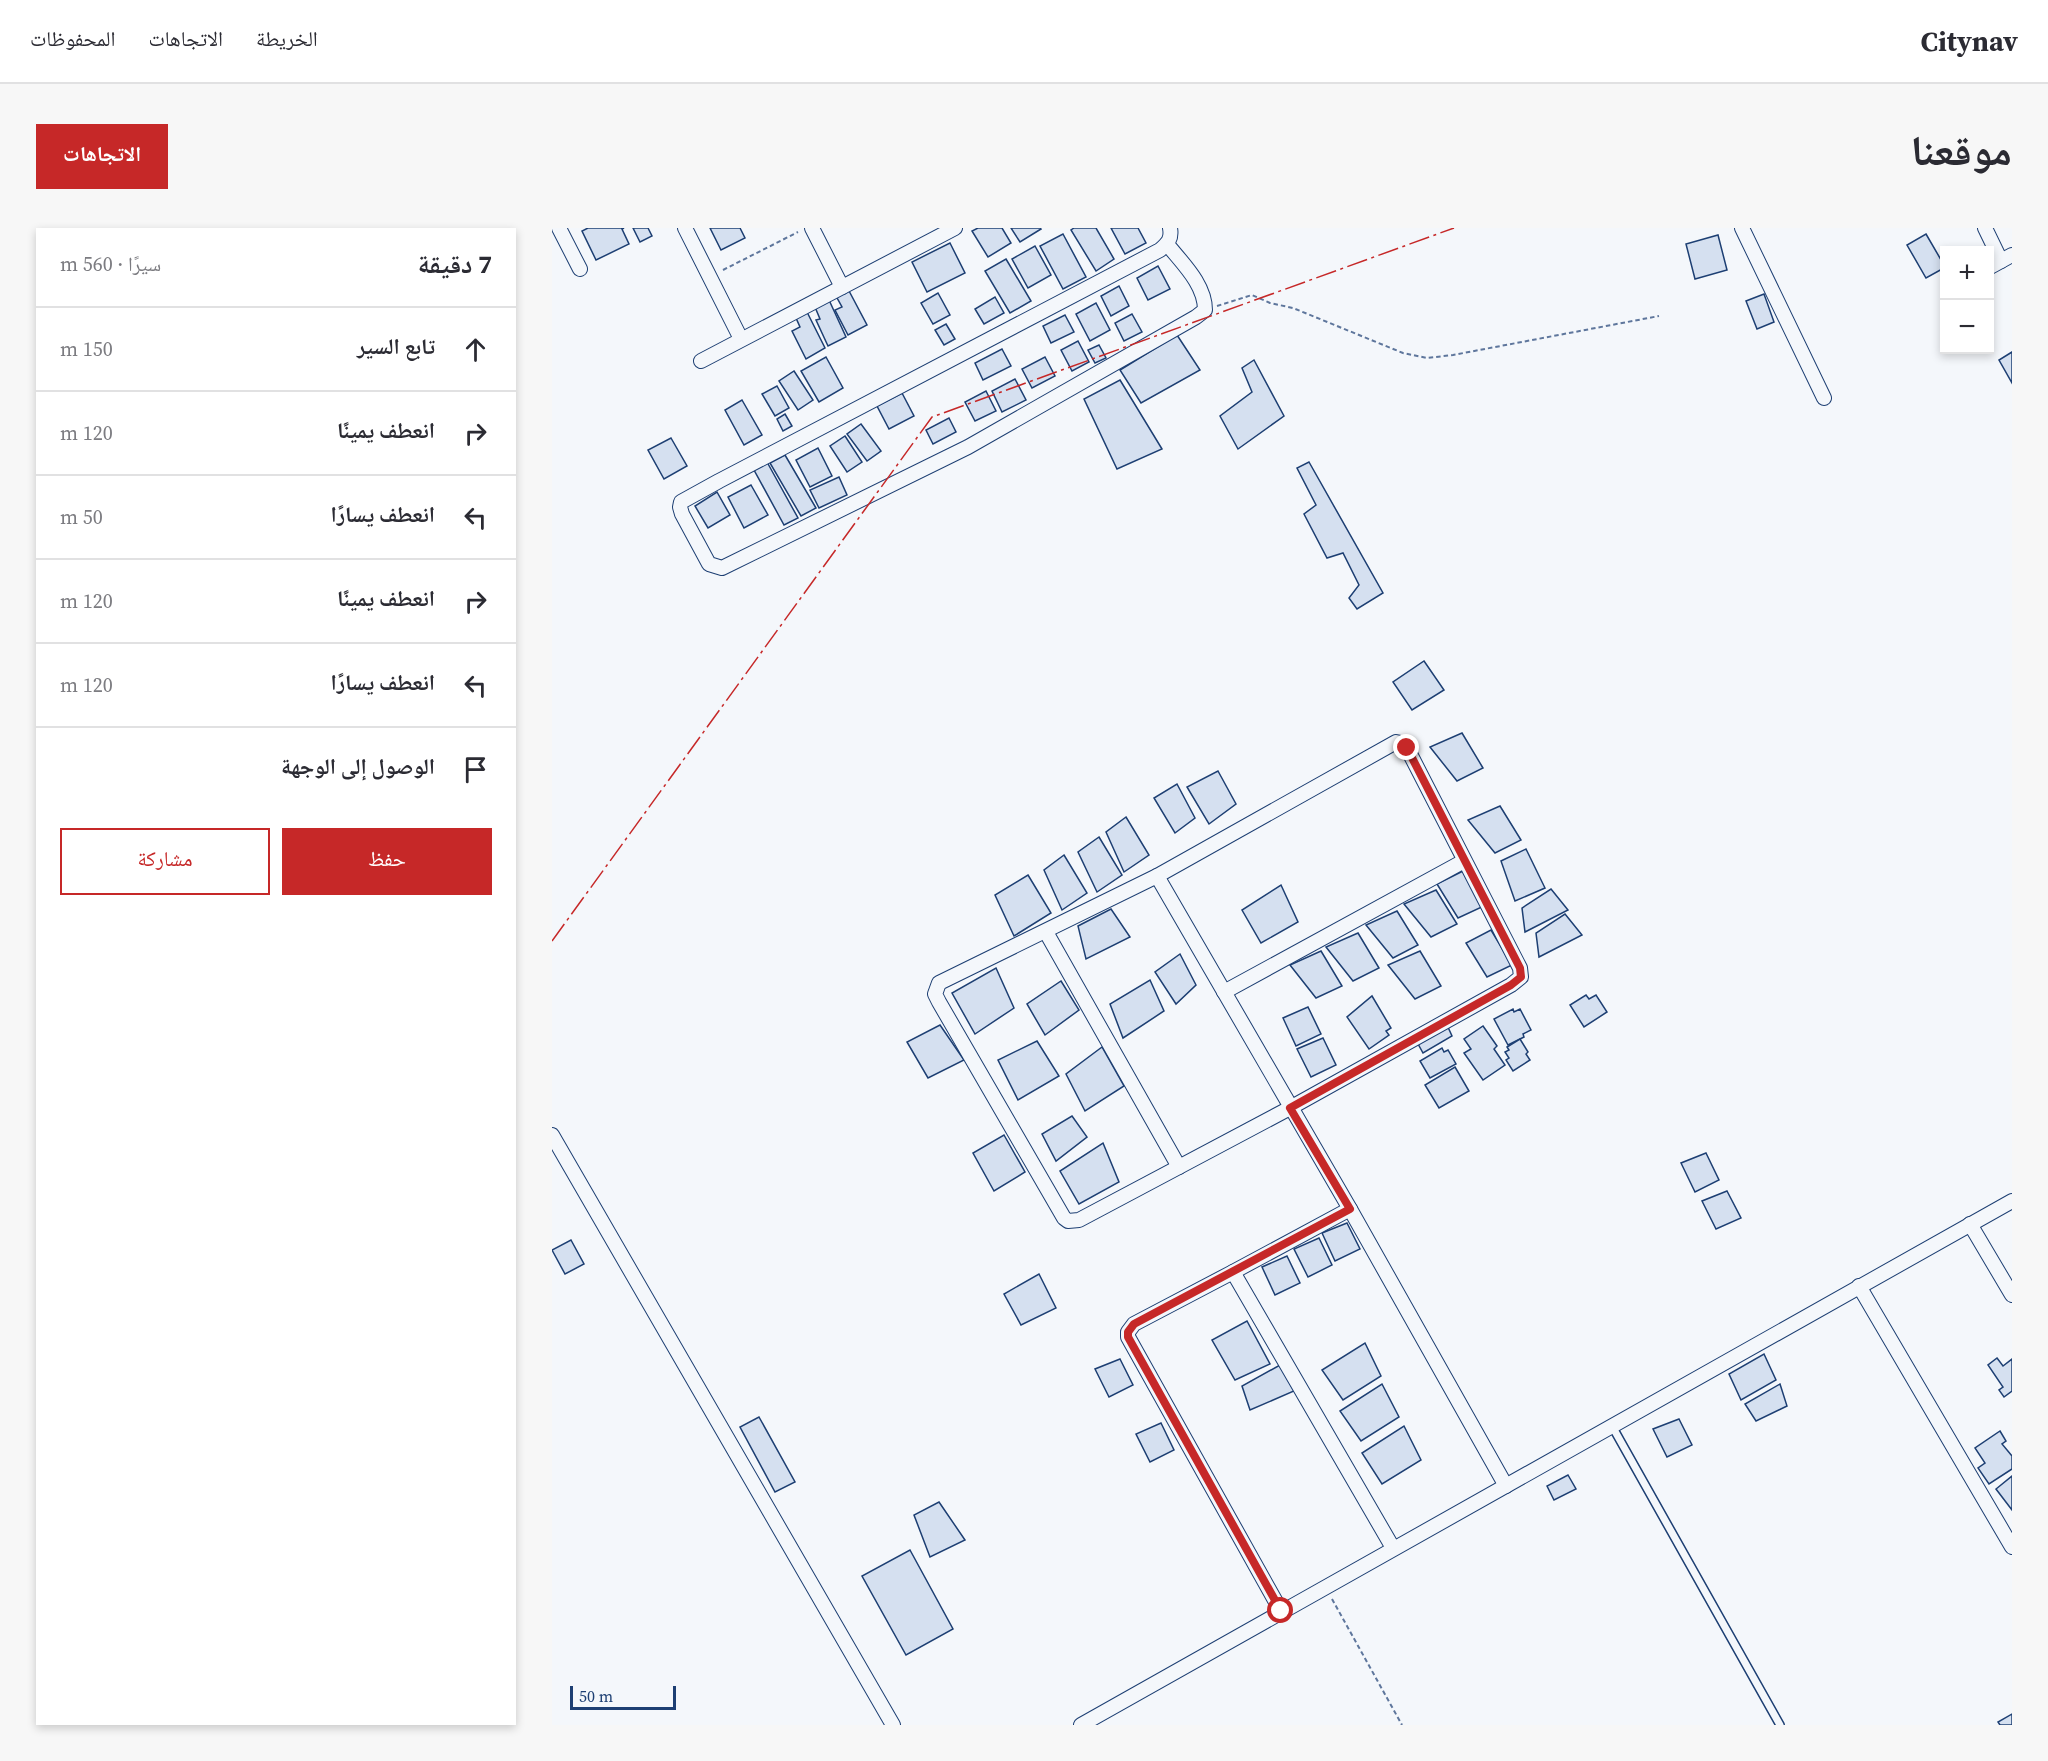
<!DOCTYPE html>
<html lang="ar">
<head>
<meta charset="utf-8">
<style>
  :root { --surface:#fff; --page:#f7f7f7; --text:#2b2b33; --muted:#7c7c81; --line:#e1e1e2; --accent:#c62828 }
  body { margin:0; font-family:"Source Serif 4","Noto Naskh Arabic",serif; background:var(--page); color:var(--text); direction:rtl }
  .controls { position:absolute; right:18px; top:18px; display:grid; overflow:hidden; border-radius:0px; box-shadow:0 3px 9px #0003 }
  .controls button { width:54px; height:54px; display:grid; place-items:center; padding:0; border:0; border-bottom:2px solid var(--line); background:var(--surface); color:var(--text); font:30px sans-serif }
  .scale { position:absolute; left:18px; bottom:15px; width:106px; box-sizing:border-box; padding-left:6px; border:3px solid #1d3f73; border-top:0; font-size:16px; line-height:21px; white-space:nowrap; color:#1d3f73; -webkit-text-stroke:4px #f4f7fb; paint-order:stroke }
  .stop { position:absolute; width:18px; height:18px; margin:-14px; border:4px solid #c62828; border-radius:50%; background:#fff }
  .stop.end { background:#c62828; border-color:#fff; box-shadow:0 2px 6px #0008 }
  .list { margin:0; padding:0; list-style:none }
  h2 { display:flex; justify-content:space-between; align-items:center; height:78px; margin:0; padding:0 24px; font-size:26px }
  h2 small { font-size:20px; font-weight:400; color:var(--muted) }
  .list li { display:grid; grid-template-columns:39px 1fr auto; gap:18px; align-items:center; box-sizing:border-box; height:84px; padding:0 24px; border-top:2px solid var(--line) }
  .list b { display:block; font-size:22px; white-space:nowrap }
  .list em { font-size:20px; font-style:normal; color:var(--muted) }
  .actions { display:flex; gap:12px; padding:18px 24px }
  .actions a { flex:1; padding:14px 0; border:2px solid var(--accent); border-radius:0px; text-align:center; font-size:21px; color:var(--accent) }
  .actions .main { background:var(--accent); color:#fff }
  .icon { flex:none; width:33px; height:33px; fill:none; stroke:currentColor; stroke-width:2; stroke-linecap:round; stroke-linejoin:round }
  .map { position:relative; flex:none; width:1460px; height:1497px; overflow:hidden; direction:ltr; border-radius:0px }
  header { display:flex; align-items:center; gap:36px; box-sizing:border-box; height:84px; padding:0 30px; background:var(--surface); border-bottom:2px solid var(--line) }
  header strong { font-size:28px }
  nav { display:flex; gap:33px; margin-inline-start:auto; font-size:21px }
  .intro { display:flex; align-items:center; justify-content:space-between; box-sizing:border-box; height:144px; padding:0 36px }
  h1 { margin:0; font-size:42px }
  .button { padding:15px 27px; border-radius:0px; background:var(--accent); color:#fff; font-size:21px; font-weight:700 }
  main { display:flex; gap:36px; padding:0 36px }
  aside { flex:1; background:var(--surface); border-radius:0px; box-shadow:0 3px 9px #0003 }
  .map>svg:first-child { display:block }
  .building { fill:#d5e0f0; stroke:#1d3f73; stroke-width:1.5 }
  .lines { fill:none; stroke-linecap:round; stroke-linejoin:round }
  .lane-casing { stroke:#1d3f73; stroke-width:10 }
  .street-casing { stroke:#1d3f73; stroke-width:16 }
  .path { stroke:#5e769c; stroke-width:2; stroke-dasharray:4.5 3; stroke-linecap:butt }
  .lane { stroke:#f4f7fb; stroke-width:7 }
  .street { stroke:#f4f7fb; stroke-width:14 }
  .power { stroke:#c62828; stroke-width:1.5; stroke-dasharray:21 4.5 3 4.5; stroke-linecap:butt }
  .route { stroke:#c62828; stroke-width:8 }
</style>
</head>
<body>
<header>
<strong>Citynav</strong>
<nav><a>الخريطة</a><a>الاتجاهات</a><a>المحفوظات</a></nav>
</header>
<div class="intro"><h1>موقعنا</h1><a class="button">الاتجاهات</a></div>
<main>
<div class="map">
<svg width="1460" height="1497" viewBox="0 0 1460 1497">
  <rect width="100%" height="100%" fill="#f4f7fb"/>
  <g class="building">
    <path d="M36,0H72L70,1L77,16L44,32L30,3Z"/>
    <path d="M81,0H96L100,8L88,14Z"/>
    <path d="M158,0H188L193,10L169,22Z"/>
    <path d="M426,0H450L459,15L436,29L420,3Z"/>
    <path d="M459,0H488L489,1L468,14Z"/>
    <path d="M522,0H544L562,31L544,43L519,2Z"/>
    <path d="M559,0H586L594,15L573,26Z"/>
    <path d="M511,6L534,49L511,61L488,18Z"/>
    <path d="M1374,6L1392,37V40L1374,50L1355,17Z"/>
    <path d="M1166,7L1175,42L1143,51L1134,16Z"/>
    <path d="M398,15L413,45L375,64L360,34Z"/>
    <path d="M483,18L499,47L476,60L460,31Z"/>
    <path d="M454,31L479,73L458,85L433,43Z"/>
    <path d="M606,38L618,61L596,72L585,50Z"/>
    <path d="M567,58L577,78L559,88L549,68Z"/>
    <path d="M296,61L315,97L296,107L283,82L290,79L284,68Z"/>
    <path d="M386,65L398,87L381,96L369,75Z"/>
    <path d="M1212,66L1222,94L1205,101L1194,73Z"/>
    <path d="M443,69L452,85L432,96L423,81Z"/>
    <path d="M277,72L294,109L276,118L264,92L268,91L263,79Z"/>
    <path d="M544,75L558,102L538,113L524,86Z"/>
    <path d="M255,84L273,120L254,131L240,103L248,99L244,90Z"/>
    <path d="M580,86L590,104L572,113L563,95Z"/>
    <path d="M513,87L522,104L499,115L491,98Z"/>
    <path d="M394,96L403,111L392,117L383,102Z"/>
    <path d="M625,107L648,142L589,175L568,142Z"/>
    <path d="M526,113L537,134L520,143L509,122Z"/>
    <path d="M547,117L554,130L543,135L536,122Z"/>
    <path d="M450,121L459,138L431,152L423,135Z"/>
    <path d="M1460,124V155L1447,132Z"/>
    <path d="M274,129L291,160L267,174L249,143Z"/>
    <path d="M493,129L503,148L480,160L470,141Z"/>
    <path d="M702,132L732,188L686,221L668,188L700,164L690,140Z"/>
    <path d="M242,143L261,172L246,182L227,153Z"/>
    <path d="M463,151L474,172L450,184L440,163Z"/>
    <path d="M568,152L610,221L565,241L532,171Z"/>
    <path d="M225,158L237,180L223,188L210,166Z"/>
    <path d="M434,163L444,183L423,193L413,174Z"/>
    <path d="M350,165L362,188L337,201L325,178Z"/>
    <path d="M190,172L210,207L192,217L173,182Z"/>
    <path d="M233,186L240,198L231,203L225,191Z"/>
    <path d="M397,190L404,204L381,216L374,202Z"/>
    <path d="M309,196L329,223L315,233L295,206Z"/>
    <path d="M293,208L310,234L295,244L278,218Z"/>
    <path d="M119,210L135,238L112,251L96,222Z"/>
    <path d="M266,220L280,248L258,259L244,232Z"/>
    <path d="M233,227L264,280L249,288L218,235Z"/>
    <path d="M215,234L246,290L232,297L202,242Z"/>
    <path d="M757,234L831,365L805,381L797,370L807,357L791,325L775,330L752,286L764,277L745,240Z"/>
    <path d="M287,249L295,267L267,280L258,262Z"/>
    <path d="M199,257L216,287L192,300L176,269Z"/>
    <path d="M165,264L178,287L156,300L143,278Z"/>
    <path d="M872,433L892,462L860,482L841,454Z"/>
    <path d="M910,505L931,540L905,553L878,519Z"/>
    <path d="M666,543L684,576L657,596L635,559Z"/>
    <path d="M625,556L643,590L623,605L602,570Z"/>
    <path d="M948,578L969,612L943,625L916,592Z"/>
    <path d="M574,589L597,627L572,644L554,604Z"/>
    <path d="M547,609L570,647L545,664L526,624Z"/>
    <path d="M974,621L993,660L963,673L949,633Z"/>
    <path d="M512,627L535,665L510,682L492,642Z"/>
    <path d="M911,643L932,678L906,690L885,656Z"/>
    <path d="M476,647L499,685L462,708L443,667Z"/>
    <path d="M729,657L746,694L709,715L690,682Z"/>
    <path d="M999,661L1016,682L973,704L970,680Z"/>
    <path d="M884,662L905,696L879,709L852,676Z"/>
    <path d="M559,681L578,709L534,731L526,698Z"/>
    <path d="M845,683L866,717L841,730L814,697Z"/>
    <path d="M1013,686L1030,707L987,729L984,705Z"/>
    <path d="M939,702L960,737L935,749L914,715Z"/>
    <path d="M806,705L827,740L801,753L774,719Z"/>
    <path d="M769,723L790,758L764,770L738,737Z"/>
    <path d="M868,723L889,758L863,771L836,737Z"/>
    <path d="M628,726L644,757L624,776L603,744Z"/>
    <path d="M444,740L462,780L423,806L400,765Z"/>
    <path d="M598,752L612,783L571,810L558,776Z"/>
    <path d="M509,753L527,782L493,807L475,776Z"/>
    <path d="M1034,767L1037,771L1044,767L1055,784L1032,799L1018,777Z"/>
    <path d="M820,768L839,800L834,803L837,807L817,821L795,789Z"/>
    <path d="M756,779L769,806L744,818L731,790Z"/>
    <path d="M961,781L962,784L968,781L979,802L971,806L972,809L956,817L942,791Z"/>
    <path d="M388,797L412,832L376,850L355,814Z"/>
    <path d="M895,797L900,808L871,825L865,814Z"/>
    <path d="M931,798L945,818L942,821L953,837L931,852L912,825L919,821L912,811Z"/>
    <path d="M771,810L784,837L759,849L745,821Z"/>
    <path d="M968,811L976,824L974,826L978,832L961,843L954,832L957,830L953,824L957,822L955,819Z"/>
    <path d="M485,813L507,848L466,872L446,832Z"/>
    <path d="M550,819L572,858L533,883L514,846Z"/>
    <path d="M890,820L892,824L896,822L904,836L878,850L868,833Z"/>
    <path d="M903,839L917,863L887,880L873,857Z"/>
    <path d="M520,888L535,909L504,933L490,906Z"/>
    <path d="M452,907L473,944L442,963L421,925Z"/>
    <path d="M551,915L567,954L527,976L508,943Z"/>
    <path d="M1154,925L1167,952L1143,964L1129,935Z"/>
    <path d="M1175,963L1189,990L1164,1001L1150,973Z"/>
    <path d="M795,995L808,1021L783,1033L770,1005Z"/>
    <path d="M767,1010L780,1037L756,1049L742,1021Z"/>
    <path d="M19,1012L32,1036L13,1046L0,1022Z"/>
    <path d="M735,1028L748,1055L723,1067L710,1039Z"/>
    <path d="M487,1046L504,1080L469,1097L452,1066Z"/>
    <path d="M695,1093L718,1136L683,1152L660,1112Z"/>
    <path d="M813,1115L829,1148L791,1172L770,1142Z"/>
    <path d="M1212,1126L1224,1152L1189,1172L1177,1146Z"/>
    <path d="M1445,1130L1451,1138L1460,1131V1163L1452,1169L1447,1162L1451,1159L1436,1137Z"/>
    <path d="M568,1131L581,1157L557,1169L543,1141Z"/>
    <path d="M728,1137L742,1163L698,1182L690,1158Z"/>
    <path d="M830,1156L847,1189L809,1213L788,1183Z"/>
    <path d="M1228,1156L1235,1178L1204,1193L1193,1176Z"/>
    <path d="M207,1189L243,1254L223,1264L188,1199Z"/>
    <path d="M1127,1191L1140,1217L1115,1229L1101,1201Z"/>
    <path d="M609,1195L622,1222L598,1234L584,1206Z"/>
    <path d="M852,1198L869,1232L830,1256L810,1225Z"/>
    <path d="M1448,1203L1454,1213L1450,1216L1460,1228V1241L1437,1256L1426,1240L1433,1235L1423,1220Z"/>
    <path d="M1016,1247L1024,1261L1002,1272L995,1258Z"/>
    <path d="M1460,1248V1282L1444,1261Z"/>
    <path d="M387,1274L413,1312L378,1329L362,1287Z"/>
    <path d="M358,1322L401,1401L354,1427L310,1348Z"/>
    <path d="M1460,1486V1497H1448L1446,1494Z"/>
  </g>
  <g class="lines">
    <g class="lane-casing">
      <path id="lane" d="M1060,1198L1228,1497"/>
    </g>
    <g class="street-casing">
      <g id="street">
        <path d="M7,0L28,41"/>
        <path d="M133,0L189,111"/>
        <path d="M260,0L290,59"/>
        <path d="M1190,0L1272,170"/>
        <path d="M1433,0L1449,33"/>
        <path d="M615,16C630,35 653,56 653,82L644,89L416,219L170,340L157,336L130,286L128,279L129,274L167,253L608,22C616,15 620,11 618,0"/>
        <path d="M1438,39L1460,27"/>
        <path d="M149,133L403,0"/>
        <path d="M844,514L849,515L855,520L968,740L969,749L959,757L738,880L527,992L516,993L512,990L387,774L383,766L387,755L605,648Z"/>
        <path d="M605,648L798,981L954,1258"/>
        <path d="M494,704L627,939"/>
        <path d="M672,764L912,633"/>
        <path d="M0,907L341,1497"/>
        <path d="M1418,996L1460,1067"/>
        <path d="M681,1044L798,981"/>
        <path d="M1307,1058L1460,1319"/>
        <path d="M729,1383L576,1109V1104L582,1096L681,1044L841,1320"/>
        <path d="M529,1497L1460,973"/>
      </g>
    </g>
    <g class="path">
      <path d="M171,42L246,4"/>
      <path d="M665,78L700,67L718,75L741,80L851,125L875,130L901,127L1107,88"/>
      <path d="M780,1371L850,1497"/>
    </g>
    <use href="#lane" class="lane"/>
    <use href="#street" class="street"/>
    <path class="power" d="M0,713L380,189L902,0"/>
  </g>
  <g class="lines">
    <path class="route" d="M729,1383L576,1109V1104L582,1096L798,981L738,880L959,757L969,749L968,740L855,520"/>
  </g>
</svg>
<div class="controls">
<button>+</button>
<button>−</button>
</div>
<div class="scale">50 m</div>
<div class="stop" style="left:729px;top:1383px"></div>
<div class="stop end" style="left:855px;top:520px"></div>
</div>
<aside>
<h2>7 دقيقة<small>سيرًا · 560 m</small></h2>
<ul class="list">
<li><svg class="icon" aria-label="ahead" viewBox="0 0 24 24"><path d="M12 20V5M6 11l6-6 6 6"/></svg><div><b>تابع السير</b></div><em>150 m</em></li>
<li><svg class="icon" aria-label="right" viewBox="0 0 24 24"><path d="M7 20v-9h11M14 6l5 5-5 5"/></svg><div><b>انعطف يمينًا</b></div><em>120 m</em></li>
<li><svg class="icon" aria-label="left" viewBox="0 0 24 24"><path d="M17 20v-9H6M10 6l-5 5 5 5"/></svg><div><b>انعطف يسارًا</b></div><em>50 m</em></li>
<li><svg class="icon" aria-label="right" viewBox="0 0 24 24"><path d="M7 20v-9h11M14 6l5 5-5 5"/></svg><div><b>انعطف يمينًا</b></div><em>120 m</em></li>
<li><svg class="icon" aria-label="left" viewBox="0 0 24 24"><path d="M17 20v-9H6M10 6l-5 5 5 5"/></svg><div><b>انعطف يسارًا</b></div><em>120 m</em></li>
<li><svg class="icon" aria-label="arrive" viewBox="0 0 24 24"><path d="M6 21V4h12l-3 4 3 4H6"/></svg><div><b>الوصول إلى الوجهة</b></div></li>
</ul>
<div class="actions"><a class="main">حفظ</a><a>مشاركة</a></div>
</aside>
</main>
</body>
</html>
